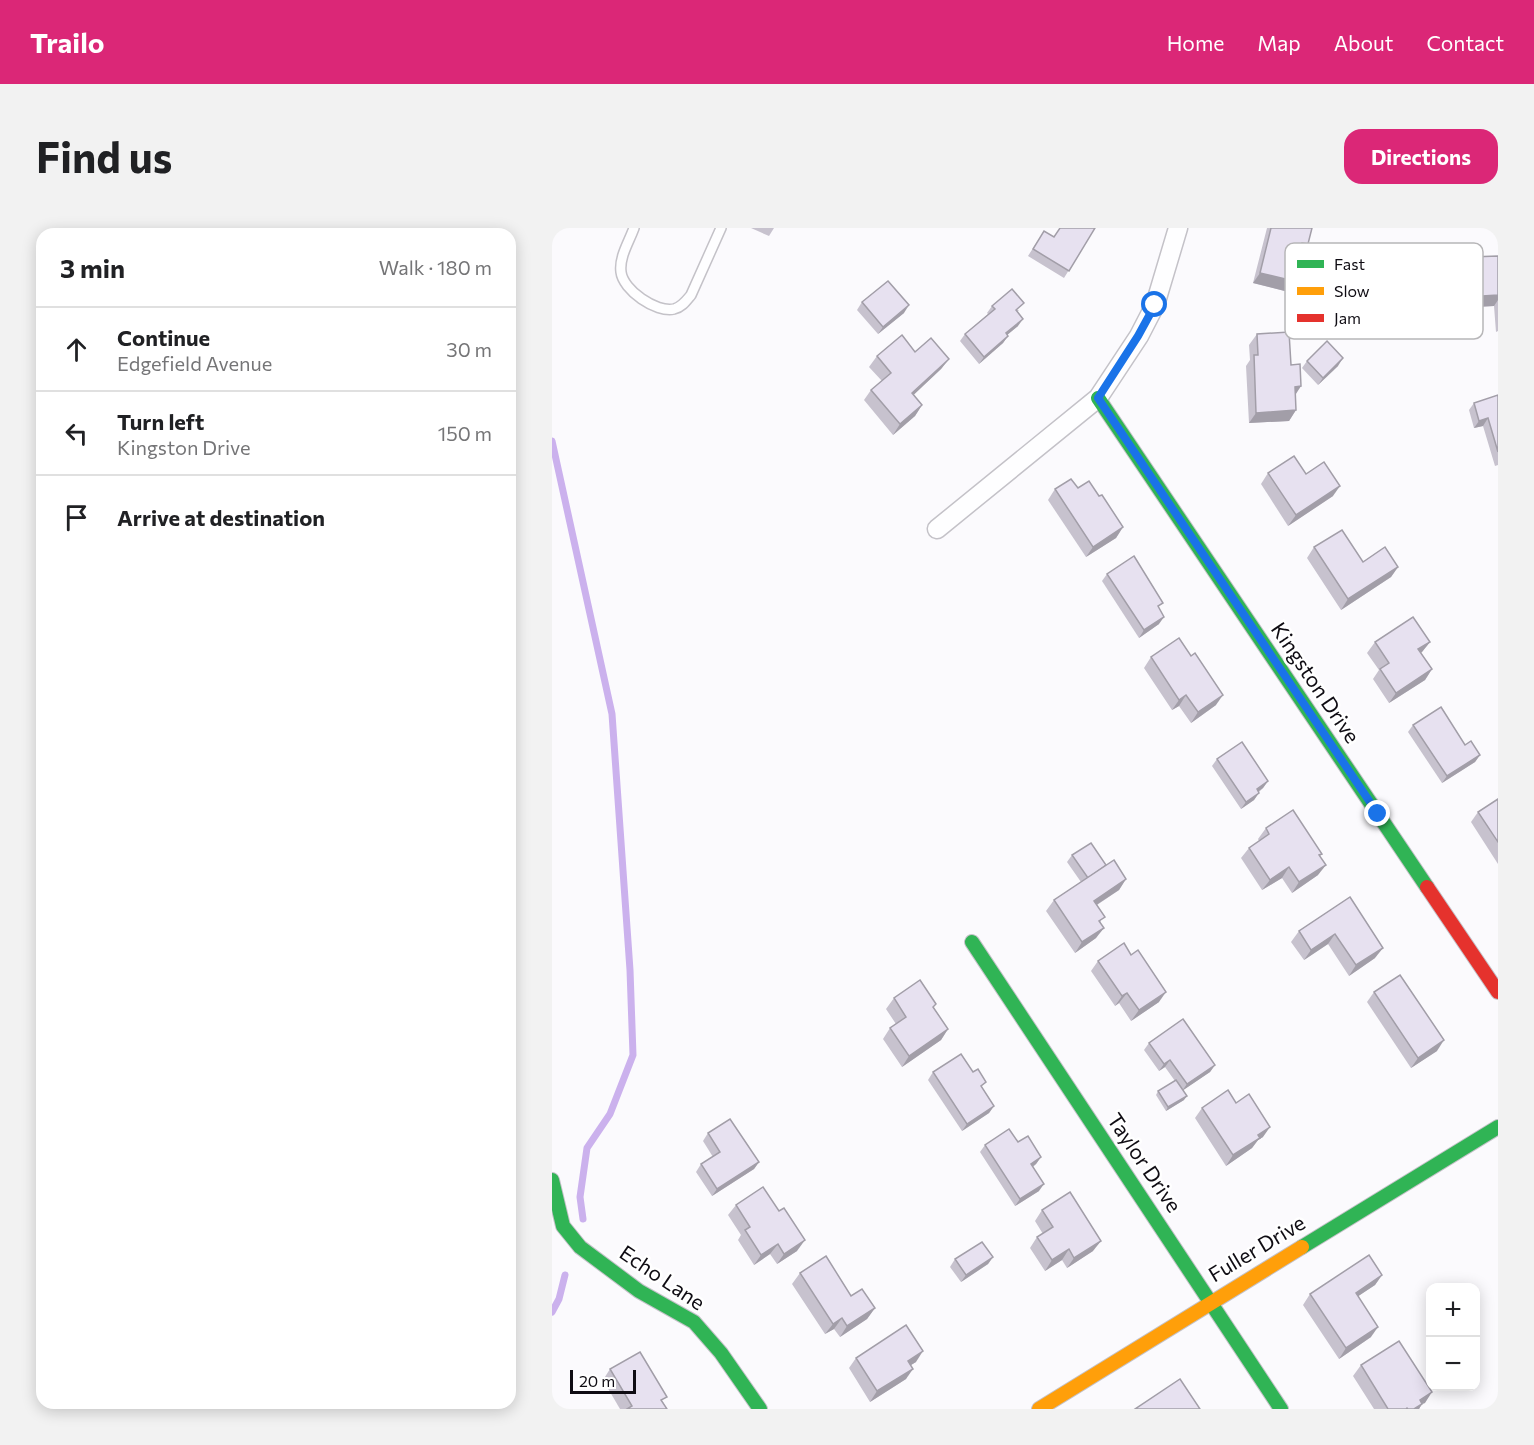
<!DOCTYPE html>
<html lang="en">
<head>
<meta charset="utf-8">
<style>
  :root { --surface:#fff; --page:#f2f2f2; --text:#202124; --muted:#757577; --line:#e0e0e0; --accent:#db2777 }
  body { margin:0; font-family:Commissioner,sans-serif; background:var(--page); color:var(--text) }
  .controls { position:absolute; right:18px; bottom:18px; display:grid; overflow:hidden; border-radius:12px; box-shadow:0 3px 15px #0003 }
  .controls button { width:54px; height:54px; display:grid; place-items:center; padding:0; border:0; border-bottom:2px solid var(--line); background:var(--surface); color:var(--text); font:30px sans-serif }
  .scale { position:absolute; left:18px; bottom:15px; width:66px; box-sizing:border-box; padding-left:6px; border:3px solid #0f0c13; border-top:0; font-size:16px; line-height:21px; white-space:nowrap; color:#0f0c13; -webkit-text-stroke:4px #fff; paint-order:stroke }
  .stop { position:absolute; width:18px; height:18px; margin:-14px; border:4px solid #1a73e8; border-radius:50%; background:#fff }
  .stop.end { background:#1a73e8; border-color:#fff; box-shadow:0 2px 6px #0008 }
  .list { margin:0; padding:0; list-style:none }
  h2 { display:flex; justify-content:space-between; align-items:center; height:78px; margin:0; padding:0 24px; font-size:26px }
  h2 small { font-size:20px; font-weight:400; color:var(--muted) }
  .list li { display:grid; grid-template-columns:39px 1fr auto; gap:18px; align-items:center; box-sizing:border-box; height:84px; padding:0 24px; border-top:2px solid var(--line) }
  .list b { display:block; font-size:22px; white-space:nowrap }
  .list p { margin:0; font-size:20px; white-space:nowrap; color:var(--muted) }
  .list em { font-size:20px; font-style:normal; color:var(--muted) }
  .icon { flex:none; width:33px; height:33px; fill:none; stroke:currentColor; stroke-width:2; stroke-linecap:round; stroke-linejoin:round }
  .map { position:relative; flex:none; width:946px; height:1181px; overflow:hidden; border-radius:18px }
  header { display:flex; align-items:center; gap:36px; box-sizing:border-box; height:84px; padding:0 30px; background:var(--accent); color:#fff }
  header strong { font-size:28px }
  nav { display:flex; gap:33px; margin-inline-start:auto; font-size:21px }
  .intro { display:flex; align-items:center; justify-content:space-between; box-sizing:border-box; height:144px; padding:0 36px }
  h1 { margin:0; font-size:42px }
  .button { padding:15px 27px; border-radius:18px; background:var(--accent); color:#fff; font-size:21px; font-weight:700 }
  main { display:flex; gap:36px; padding:0 36px }
  aside { flex:1; background:var(--surface); border-radius:18px; box-shadow:0 3px 15px #0003 }
  .map>svg:first-child { display:block }
  .lines { fill:none; stroke-linecap:round; stroke-linejoin:round }
  .stream { stroke:#cbb1ed; stroke-width:7 }
  .lane-casing { stroke:#c4c2c8; stroke-width:12 }
  .street-casing { stroke:#c4c2c8; stroke-width:21 }
  .fast-casing { stroke:#c4c2c8; stroke-width:16 }
  .slow-casing { stroke:#c4c2c8; stroke-width:16 }
  .jam-casing { stroke:#c4c2c8; stroke-width:16 }
  .lane { stroke:#fefeff; stroke-width:9 }
  .street { stroke:#fefeff; stroke-width:18 }
  .fast { stroke:#30b455; stroke-width:14 }
  .slow { stroke:#ff9f0a; stroke-width:14 }
  .jam { stroke:#e5322d; stroke-width:14 }
  .wall { fill:#c7c2ce }
  .shaded-wall { fill:#a29ea8 }
  .building { fill:#e7e1f0; stroke:#a29ea8; stroke-width:1.5 }
  .route { stroke:#1a73e8; stroke-width:8 }
  .labels { text-anchor:middle; stroke-width:5; stroke-linejoin:round; paint-order:stroke }
  .street-label { font-size:21px; fill:#0f0c13; stroke:#fff }
  .key { fill:#fff; stroke:#b7b6b8; stroke-width:1.5 }
  .key-label { font-size:16px; fill:#0f0c13 }
</style>
</head>
<body>
<header>
<strong>Trailo</strong>
<nav><a>Home</a><a>Map</a><a>About</a><a>Contact</a></nav>
</header>
<div class="intro"><h1>Find us</h1><a class="button">Directions</a></div>
<main>
<aside>
<h2>3 min<small>Walk · 180 m</small></h2>
<ul class="list">
<li><svg class="icon" aria-label="ahead" viewBox="0 0 24 24"><path d="M12 20V5M6 11l6-6 6 6"/></svg><div><b>Continue</b><p>Edgefield Avenue</p></div><em>30 m</em></li>
<li><svg class="icon" aria-label="left" viewBox="0 0 24 24"><path d="M17 20v-9H6M10 6l-5 5 5 5"/></svg><div><b>Turn left</b><p>Kingston Drive</p></div><em>150 m</em></li>
<li><svg class="icon" aria-label="arrive" viewBox="0 0 24 24"><path d="M6 21V4h12l-3 4 3 4H6"/></svg><div><b>Arrive at destination</b></div></li>
</ul>
</aside>
<div class="map">
<svg width="946" height="1181" viewBox="0 0 946 1181">
  <rect width="100%" height="100%" fill="#fbfafd"/>
  <g class="lines">
    <g class="stream">
      <path d="M0,213L60,486L78,742L81,827L58,886L35,920L28,969L31,991"/>
      <path d="M0,1084L7,1071L13,1047"/>
    </g>
    <g class="lane-casing">
      <path id="lane" d="M82,0C77,14 67,29 69,44C71,62 104,85 122,81C130,79 134,73 139,67L169,0"/>
    </g>
    <g class="street-casing">
      <path id="street" d="M385,301L546,170L587,108L603,77L626,0"/>
    </g>
    <g class="fast-casing">
      <g id="fast">
        <path d="M546,170L875,659"/>
        <path d="M420,714L729,1181"/>
        <path d="M0,952L11,998L28,1019L87,1063L142,1094L169,1125L208,1181"/>
        <path d="M750,1019L946,899"/>
      </g>
    </g>
    <g class="slow-casing">
      <path id="slow" d="M487,1181L750,1019"/>
    </g>
    <g class="jam-casing">
      <path id="jam" d="M875,659L946,764"/>
    </g>
    <use href="#lane" class="lane"/>
    <use href="#street" class="street"/>
    <use href="#fast" class="fast"/>
    <use href="#slow" class="slow"/>
    <use href="#jam" class="jam"/>
  </g>
  <g class="wall">
    <path d="M199,0H222L217,8Z"/>
    <path d="M508,0H543L512,50L476,28L492,3L502,9Z"/>
    <path d="M715,0H760L756,16L749,27L747,26L746,31L775,61L768,72L701,55Z"/>
    <path d="M946,28V103L944,104L942,78L923,79L922,61L913,62L912,40L919,29Z"/>
    <path d="M310,74L352,85L326,106L305,82Z"/>
    <path d="M440,78L467,82L465,84L466,98L455,107L456,108L451,115L427,136L408,113L413,106L436,86L435,85Z"/>
    <path d="M705,106L739,137L749,158L743,166L744,182L737,193L697,195L694,138L698,132L697,117Z"/>
    <path d="M363,124L397,131L389,141L361,167L370,177L363,188L341,207L312,172L319,162L330,153L317,139L325,128Z"/>
    <path d="M755,133L786,138L766,157L750,140Z"/>
    <path d="M946,167V237L943,238L931,198L922,200L917,182L922,175Z"/>
    <path d="M716,245L754,246L781,268L736,298L709,256Z"/>
    <path d="M526,260L547,268L571,299L564,310L534,329L496,272L503,261Z"/>
    <path d="M762,319L811,334L846,339L839,349L789,382L755,330Z"/>
    <path d="M555,346L607,381V396L587,410L550,353Z"/>
    <path d="M823,414H878L869,425L880,441L873,452L837,475L821,451L827,442L815,425Z"/>
    <path d="M599,429L664,477L639,495L627,478L620,482L592,440Z"/>
    <path d="M861,497L928,527L923,534L890,555L856,504Z"/>
    <path d="M665,531L716,553L711,560L707,564L702,572L689,581L660,538Z"/>
    <path d="M946,571V636L919,594L926,584Z"/>
    <path d="M714,600L770,626L768,628L766,647L740,665L730,650L710,662L689,630L697,620L707,613L706,611Z"/>
    <path d="M520,627L554,637L574,651L567,662L545,677L549,695L544,710L523,725L494,683L502,672L529,654L515,634Z"/>
    <path d="M798,669L823,730L797,748L776,716L752,732L739,714L747,703Z"/>
    <path d="M579,727L607,774L579,793L567,775L563,778L539,743L546,733Z"/>
    <path d="M822,764L885,823L859,840L815,774Z"/>
    <path d="M342,770L382,780L396,801L389,812L350,839L331,811L338,800L344,796L334,781Z"/>
    <path d="M597,815L663,837L658,844L631,862L632,872L614,883L604,867L606,863L623,853L613,839L607,843L592,822Z"/>
    <path d="M381,844L430,860L442,878L437,885L410,903L376,852Z"/>
    <path d="M684,875L711,909L706,912L700,920L674,938L643,890L650,880Z"/>
    <path d="M156,905L207,934L202,941L160,968L144,944L149,936L161,929L151,913Z"/>
    <path d="M466,914L489,929L484,936L481,939L487,963L463,978L428,924L433,917Z"/>
    <path d="M184,977L245,1023L225,1036L218,1026L202,1037L186,1012L189,1007L176,987Z"/>
    <path d="M490,982L541,1023L515,1040L510,1032L493,1043L478,1020L485,1009L491,1006L483,993Z"/>
    <path d="M441,1029L436,1036L409,1054L398,1039L403,1031Z"/>
    <path d="M248,1045L299,1068L323,1080L315,1091L288,1109L282,1101L273,1106L240,1056Z"/>
    <path d="M830,1047L823,1057L806,1068L819,1109L787,1131L751,1077L758,1066Z"/>
    <path d="M304,1130L364,1134L359,1137L354,1151L318,1174L297,1140Z"/>
    <path d="M809,1137L873,1175L870,1176L867,1181H822L801,1148Z"/>
    <path d="M58,1141L111,1174L115,1181H68L51,1152Z"/>
  </g>
  <g class="shaded-wall">
    <path d="M750,15L756,16L749,27L742,25Z"/>
    <path d="M708,45L775,61L768,72L701,55Z"/>
    <path d="M929,50L922,61L913,62L921,51Z"/>
    <path d="M946,67V72L942,78L923,79L930,68Z"/>
    <path d="M357,77L352,85L326,106L331,99Z"/>
    <path d="M471,91L466,98L449,112L454,105Z"/>
    <path d="M456,108L451,115L427,136L432,129Z"/>
    <path d="M791,130L786,138L766,157L771,150Z"/>
    <path d="M397,131L389,141L352,176L360,165Z"/>
    <path d="M749,158L742,169L743,159Z"/>
    <path d="M370,177L363,188L341,207L348,196Z"/>
    <path d="M744,182L737,193L697,195L704,185Z"/>
    <path d="M936,190L931,198L922,200L927,193Z"/>
    <path d="M788,258L781,268L736,298L744,287Z"/>
    <path d="M571,299L564,310L534,329L541,319Z"/>
    <path d="M846,339L839,349L789,382L796,371Z"/>
    <path d="M612,389L607,396L587,410L592,402Z"/>
    <path d="M878,414L870,424L859,431L866,421Z"/>
    <path d="M880,441L873,452L837,475L844,465Z"/>
    <path d="M634,467L627,478L620,482L627,472Z"/>
    <path d="M671,467L664,477L639,495L646,484Z"/>
    <path d="M928,527L923,534L890,555L895,548Z"/>
    <path d="M716,553L711,560L700,568L705,561Z"/>
    <path d="M707,565L702,572L689,581L694,574Z"/>
    <path d="M774,637L766,647L740,665L747,654Z"/>
    <path d="M737,639L730,650L710,662L718,652Z"/>
    <path d="M574,651L567,662L535,683L542,673Z"/>
    <path d="M552,700L544,710L523,725L530,714Z"/>
    <path d="M783,706L776,716L752,732L759,722Z"/>
    <path d="M831,720L823,730L797,748L804,737Z"/>
    <path d="M614,764L607,774L579,793L587,782Z"/>
    <path d="M575,765L567,775L563,778L570,768Z"/>
    <path d="M396,801L389,812L350,839L357,828Z"/>
    <path d="M892,812L885,823L859,840L866,830Z"/>
    <path d="M618,832L613,839L607,843L612,836Z"/>
    <path d="M663,837L658,844L630,863L635,856Z"/>
    <path d="M635,868L632,872L614,883L616,879Z"/>
    <path d="M442,878L437,885L410,903L415,896Z"/>
    <path d="M718,899L711,909L706,912L700,920L674,938L681,927L706,907Z"/>
    <path d="M489,929L484,936L474,943L479,936Z"/>
    <path d="M207,934L202,941L160,968L165,961Z"/>
    <path d="M492,956L487,963L463,978L468,971Z"/>
    <path d="M253,1012L245,1023L225,1036L232,1026Z"/>
    <path d="M549,1013L541,1023L515,1040L522,1030Z"/>
    <path d="M226,1016L218,1026L202,1037L209,1027Z"/>
    <path d="M517,1021L510,1032L493,1043L500,1032Z"/>
    <path d="M441,1029L436,1036L409,1054L414,1047Z"/>
    <path d="M830,1047L823,1057L796,1075L804,1065Z"/>
    <path d="M323,1080L315,1091L288,1109L295,1098Z"/>
    <path d="M290,1090L282,1101L273,1106L281,1096Z"/>
    <path d="M826,1099L819,1109L787,1131L794,1120Z"/>
    <path d="M371,1123L364,1134L349,1143L356,1133Z"/>
    <path d="M361,1141L354,1151L318,1174L325,1163Z"/>
    <path d="M880,1164L873,1175L870,1176L867,1181H861L868,1172Z"/>
  </g>
  <g class="building">
    <path d="M508,0H543L517,43L481,21L492,3L502,9Z"/>
    <path d="M719,0H760L756,16L750,15L746,31L780,39L775,61L708,45Z"/>
    <path d="M946,28V67L930,68L929,50L921,51L919,29Z"/>
    <path d="M336,53L357,77L331,99L310,74Z"/>
    <path d="M460,61L472,75L464,82L471,91L454,105L456,108L432,129L413,106L443,81L440,78Z"/>
    <path d="M737,104L739,137L748,136L749,158L743,159L744,182L704,185L702,127H706L705,106Z"/>
    <path d="M350,107L363,124L379,110L397,131L360,165L370,177L348,196L319,162L339,145L325,128Z"/>
    <path d="M775,113L791,130L771,150L755,133Z"/>
    <path d="M946,167V224L936,190L927,193L922,175Z"/>
    <path d="M742,228L754,246L772,234L788,258L744,287L716,245Z"/>
    <path d="M519,251L526,260L537,253L547,268L550,267L571,299L541,319L503,261Z"/>
    <path d="M790,302L811,334L833,319L846,339L796,371L762,319Z"/>
    <path d="M582,328L611,375L606,378L612,389L592,402L555,346Z"/>
    <path d="M861,389L878,414L866,421L880,441L844,465L828,441L837,435L823,414Z"/>
    <path d="M627,410L639,428L643,425L671,467L646,484L634,467L627,472L599,429Z"/>
    <path d="M889,479L913,517L919,513L928,527L895,548L861,497Z"/>
    <path d="M690,514L716,553L705,561L707,565L694,574L665,531Z"/>
    <path d="M946,571V614L926,584Z"/>
    <path d="M741,582L770,626L767,627L774,637L747,654L737,639L718,652L697,620L717,606L714,600Z"/>
    <path d="M539,615L554,637L536,650L520,627Z"/>
    <path d="M562,632L574,651L542,673L553,689L547,693L552,700L530,714L502,672Z"/>
    <path d="M798,669L831,720L804,737L783,706L759,722L747,703Z"/>
    <path d="M572,715L579,727L586,722L614,764L587,782L575,765L570,768L546,733Z"/>
    <path d="M848,747L892,812L866,830L822,764Z"/>
    <path d="M368,752L384,776L381,779L396,801L357,828L338,800L354,789L342,770Z"/>
    <path d="M631,791L663,837L635,856L618,832L612,836L597,815Z"/>
    <path d="M409,826L421,844L426,841L434,854L429,858L442,878L415,896L381,844Z"/>
    <path d="M624,852L635,868L616,879L606,863Z"/>
    <path d="M676,862L684,875L697,866L718,899L706,907L708,910L681,927L650,880Z"/>
    <path d="M178,891L207,934L165,961L149,936L168,924L156,905Z"/>
    <path d="M457,901L466,914L476,908L489,929L479,936L492,956L468,971L433,917Z"/>
    <path d="M211,959L227,983L232,980L253,1012L232,1026L226,1016L209,1027L193,1002L198,999L184,977Z"/>
    <path d="M518,964L549,1013L522,1030L517,1021L500,1032L485,1009L501,999L490,982Z"/>
    <path d="M430,1014L441,1029L414,1047L403,1031Z"/>
    <path d="M817,1027L830,1047L804,1065L826,1099L794,1120L758,1066Z"/>
    <path d="M274,1028L299,1068L310,1061L323,1080L295,1098L290,1090L281,1096L248,1045Z"/>
    <path d="M354,1097L371,1123L356,1133L361,1141L325,1163L304,1130Z"/>
    <path d="M847,1113L880,1164L868,1172L870,1176L862,1181H856L855,1180L854,1181H836L809,1137Z"/>
    <path d="M88,1124L115,1169L109,1172L115,1181H75L80,1178L58,1141Z"/>
    <path d="M628,1151L648,1181H583Z"/>
  </g>
  <g class="lines">
    <path class="route" d="M603,77L586,108L546,170L826,586"/>
  </g>
  <g class="labels">
    <g class="street-label">
      <text transform="translate(763 455) rotate(56)" y="7">Kingston Drive</text>
      <text transform="translate(592 935) rotate(56)" y="7">Taylor Drive</text>
      <text transform="translate(705 1021) rotate(-31)" y="7">Fuller Drive</text>
      <text transform="translate(110 1050) rotate(34)" y="7">Echo Lane</text>
    </g>
  </g>
  <rect x="733" y="15" width="198" height="96" rx="9" class="key"/>
  <rect x="745" y="32" width="27" height="8" fill="#30b455"/>
  <rect x="745" y="59" width="27" height="8" fill="#ff9f0a"/>
  <rect x="745" y="86" width="27" height="8" fill="#e5322d"/>
  <g class="key-label">
    <text x="782" y="42">Fast</text>
    <text x="782" y="69">Slow</text>
    <text x="782" y="96">Jam</text>
  </g>
</svg>
<div class="controls">
<button>+</button>
<button>−</button>
</div>
<div class="scale">20 m</div>
<div class="stop" style="left:603px;top:77px"></div>
<div class="stop end" style="left:826px;top:586px"></div>
</div>
</main>
</body>
</html>
